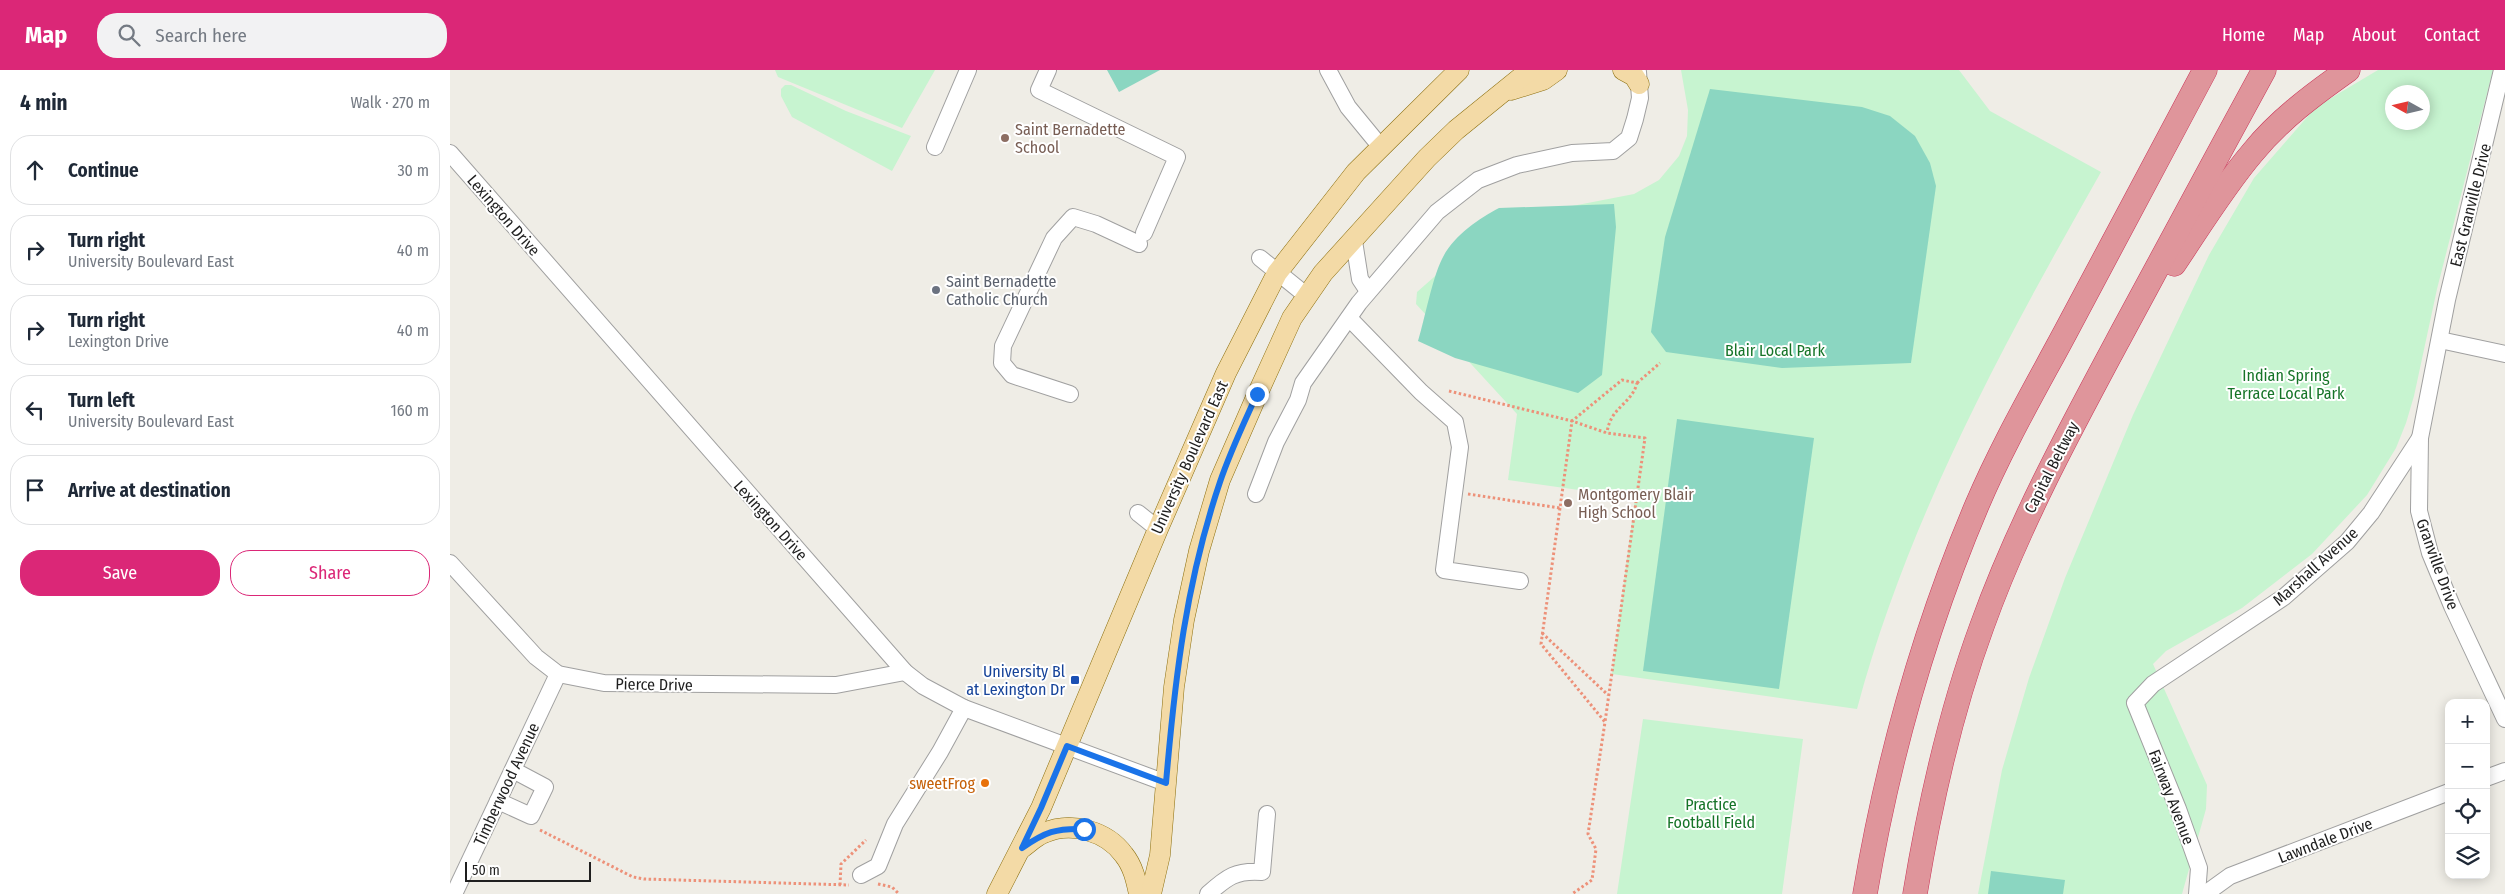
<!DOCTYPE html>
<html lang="en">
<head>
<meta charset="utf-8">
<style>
  :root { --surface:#fff; --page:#f2f2f3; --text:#1f2937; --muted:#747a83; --line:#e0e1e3; --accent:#db2777 }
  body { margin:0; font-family:"Fira Sans Condensed",sans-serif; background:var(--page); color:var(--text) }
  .controls { position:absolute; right:15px; bottom:15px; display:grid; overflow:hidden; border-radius:10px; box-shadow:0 2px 12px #0003 }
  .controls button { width:45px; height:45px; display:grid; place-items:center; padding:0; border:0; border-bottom:1px solid var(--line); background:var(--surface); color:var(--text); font:25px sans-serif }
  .compass { position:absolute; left:1935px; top:15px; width:45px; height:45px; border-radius:50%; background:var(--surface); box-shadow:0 2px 12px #0003; rotate:278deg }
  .scale { position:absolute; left:15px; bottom:12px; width:126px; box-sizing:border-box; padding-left:5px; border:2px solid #1f1f1f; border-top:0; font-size:14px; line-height:18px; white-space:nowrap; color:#1f1f1f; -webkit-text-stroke:4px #fff; paint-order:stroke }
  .stop { position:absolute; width:15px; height:15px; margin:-11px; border:4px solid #1a73e8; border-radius:50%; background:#fff }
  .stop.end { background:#1a73e8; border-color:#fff; box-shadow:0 1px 5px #0008 }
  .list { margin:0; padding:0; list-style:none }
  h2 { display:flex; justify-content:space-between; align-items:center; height:65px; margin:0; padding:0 20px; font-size:21px }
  h2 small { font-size:16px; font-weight:400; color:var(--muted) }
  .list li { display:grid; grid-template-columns:32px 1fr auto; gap:15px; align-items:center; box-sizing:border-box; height:70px; margin:0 10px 10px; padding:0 10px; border:1px solid var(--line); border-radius:20px }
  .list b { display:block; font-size:19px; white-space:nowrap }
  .list p { margin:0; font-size:16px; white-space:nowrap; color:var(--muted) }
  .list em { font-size:16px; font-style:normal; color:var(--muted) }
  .actions { display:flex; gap:10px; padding:15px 20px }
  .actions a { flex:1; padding:11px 0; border:1px solid var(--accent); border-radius:20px; text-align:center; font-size:18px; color:var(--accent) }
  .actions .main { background:var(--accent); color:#fff }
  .icon { flex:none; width:28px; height:28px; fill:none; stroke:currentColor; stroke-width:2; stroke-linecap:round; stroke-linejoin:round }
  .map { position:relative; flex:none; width:2055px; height:824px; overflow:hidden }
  header { display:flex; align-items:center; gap:30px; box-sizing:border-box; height:70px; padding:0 25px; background:var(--accent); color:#fff }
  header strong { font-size:24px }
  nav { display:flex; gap:28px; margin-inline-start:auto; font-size:18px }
  .search { width:350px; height:45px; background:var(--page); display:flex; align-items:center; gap:12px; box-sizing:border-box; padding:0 18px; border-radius:20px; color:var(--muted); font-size:19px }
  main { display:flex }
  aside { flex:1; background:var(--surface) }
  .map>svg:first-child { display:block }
  .park { fill:#c7f4d0; fill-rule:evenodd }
  .pitch { fill:#8bd6c1 }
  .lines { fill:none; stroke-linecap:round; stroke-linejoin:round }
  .minor-casing { stroke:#a0a0a0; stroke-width:18 }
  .major-casing { stroke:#8c6f0e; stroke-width:21 }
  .highway-casing { stroke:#ca3558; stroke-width:25 }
  .path { stroke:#ed9179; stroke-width:3; stroke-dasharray:2.5 2.5; stroke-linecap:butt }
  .minor { stroke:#fff; stroke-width:16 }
  .major { stroke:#f3daa6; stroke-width:20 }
  .highway { stroke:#df959b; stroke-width:24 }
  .route { stroke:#1a73e8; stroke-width:6 }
  .education-dot { fill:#8d6e63; stroke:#fff; stroke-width:2 }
  .worship-dot { fill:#6b7280; stroke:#fff; stroke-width:2 }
  .transit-dot { fill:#1a4fb4; stroke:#fff; stroke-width:2 }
  .food-dot { fill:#e8710a; stroke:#fff; stroke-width:2 }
  .labels { text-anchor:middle; stroke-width:4; stroke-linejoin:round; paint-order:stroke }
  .education-label { font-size:16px; fill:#785e54; stroke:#fff; text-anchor:start }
  .street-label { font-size:16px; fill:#1f1f1f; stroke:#fff }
  .worship-label { font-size:16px; fill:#5b616d; stroke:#fff; text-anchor:start }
  .park-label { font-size:16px; fill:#167428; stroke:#fff }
  .transit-label { font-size:16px; fill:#164399; stroke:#fff; text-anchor:end }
  .food-label { font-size:16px; fill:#c56008; stroke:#fff; text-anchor:end }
</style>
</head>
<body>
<header>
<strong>Map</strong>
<div class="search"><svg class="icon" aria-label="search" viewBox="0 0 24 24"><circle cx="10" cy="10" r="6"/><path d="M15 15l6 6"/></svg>Search here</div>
<nav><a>Home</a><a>Map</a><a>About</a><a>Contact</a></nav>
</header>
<main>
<aside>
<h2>4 min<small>Walk · 270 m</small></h2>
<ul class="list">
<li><svg class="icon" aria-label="ahead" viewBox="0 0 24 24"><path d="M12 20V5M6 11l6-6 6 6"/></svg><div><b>Continue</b></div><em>30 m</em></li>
<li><svg class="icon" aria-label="right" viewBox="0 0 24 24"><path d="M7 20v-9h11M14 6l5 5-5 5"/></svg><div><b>Turn right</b><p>University Boulevard East</p></div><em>40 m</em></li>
<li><svg class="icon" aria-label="right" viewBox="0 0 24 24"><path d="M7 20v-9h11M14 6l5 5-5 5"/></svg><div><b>Turn right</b><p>Lexington Drive</p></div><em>40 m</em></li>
<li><svg class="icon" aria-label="left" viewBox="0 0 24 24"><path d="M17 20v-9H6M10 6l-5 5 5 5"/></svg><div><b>Turn left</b><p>University Boulevard East</p></div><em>160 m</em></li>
<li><svg class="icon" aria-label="arrive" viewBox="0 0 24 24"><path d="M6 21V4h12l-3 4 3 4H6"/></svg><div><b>Arrive at destination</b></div></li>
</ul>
<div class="actions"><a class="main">Save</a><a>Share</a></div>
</aside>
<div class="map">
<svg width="2055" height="824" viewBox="0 0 2055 824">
  <rect width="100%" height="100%" fill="#efede6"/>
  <g class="park">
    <path d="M325,0H485L452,58L328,7Z"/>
    <path d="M1231,0H1509L1540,41L1651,102C1554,273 1458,448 1407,639L1162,604L1185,428L1058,410L1067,344L966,234L967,222L992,200L1112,138L1184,124L1209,110L1229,86L1237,66L1238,40Z"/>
    <path d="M1928,0H2043L1987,219L1964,326L1956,353L1946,378L1917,425L1862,484L1792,538L1716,581L1703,594L1757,715L1756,739L1732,824H1528L1552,700L1579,608L1615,508L1683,345L1759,185L1804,108L1866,37ZM1942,22H1972V52H1942Z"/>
    <path d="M335,15H341L396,41L461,66L442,101L342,47L331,26V19Z"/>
    <path d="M1193,649L1353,669L1332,824H1167Z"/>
  </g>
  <g class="pitch">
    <path d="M657,0H710L669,22Z"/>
    <path d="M1260,19L1412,37L1440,46L1465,66L1480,93L1486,116L1461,293L1332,298L1216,282L1201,262L1215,167Z"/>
    <path d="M1164,134L1166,157L1152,305L1128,323L1005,288L968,271C975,248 982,209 992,189C1003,166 1028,149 1049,138Z"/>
    <path d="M1227,349L1364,368L1329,619L1193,601Z"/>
    <path d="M1541,801L1615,810L1613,824H1538Z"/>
  </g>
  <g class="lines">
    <g class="minor-casing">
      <g id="minor">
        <path d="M598,0L589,20L727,87L694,163"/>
        <path d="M878,0L898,37L930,76"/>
        <path d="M2052,0L1997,230L1970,368L1969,441L1980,483L2002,536L2055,649"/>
        <path d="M485,77L518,0"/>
        <path d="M0,83L455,602L473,616L514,638L716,713"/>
        <path d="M904,171L910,209L918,221"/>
        <path d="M810,188L857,226"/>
        <path d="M899,248L971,322L1005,352L1010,377L994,500L1070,511"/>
        <path d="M1990,270L2055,284"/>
        <path d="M620,324L562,305L552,293L553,276L604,168L623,147L646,154L689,174"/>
        <path d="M806,424L826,372L848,330L853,313L909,233L987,142L1028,110L1067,95L1122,83L1163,81L1179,68L1185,49L1190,28L1188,2"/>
        <path d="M688,443L708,459"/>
        <path d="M0,493L86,587L108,604L154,613L386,615L455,602"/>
        <path d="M2036,708L2055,701"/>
        <path d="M48,731L81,746L95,717L63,700"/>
        <path d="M411,805L428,796L445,754L490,682L514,638"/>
        <path d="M4,824L108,604"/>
        <path d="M758,824C777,807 786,800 812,802L817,744"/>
        <path d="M1747,824L1749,798L1728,739L1685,633L1703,614L1834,527L1897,472L1921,443L1970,368"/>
        <path d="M1755,824L1780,806L1999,722"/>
      </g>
    </g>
    <g class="major-casing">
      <g id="major">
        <path d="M1173,0L1184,6L1189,14"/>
        <path d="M1061,20L1093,10L1107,0"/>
        <path d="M572,778C579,773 586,766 594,763C621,751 657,761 674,785C683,796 686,810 689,824"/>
        <path d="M547,824L591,738L708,459L776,303L827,203L906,102L1009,0"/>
        <path d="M701,824L710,785L724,617L734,550L749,481L770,410L807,325L842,248L873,203L977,88L1006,60L1080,0"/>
      </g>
    </g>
    <g class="highway-casing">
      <g id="highway">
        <path d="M1724,194C1749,157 1774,116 1803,82C1830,49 1864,24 1898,0"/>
        <path d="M1415,824C1438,688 1473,562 1527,435C1552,376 1585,319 1615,263C1662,175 1708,87 1755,0"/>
        <path d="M1465,824C1480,733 1500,643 1532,556C1569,453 1622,356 1674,259C1721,172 1767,86 1814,0"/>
      </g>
    </g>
    <g class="path">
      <path d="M1187,313L1210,293"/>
      <path d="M999,321L1122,351L1157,363L1195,368L1155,652"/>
      <path d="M1018,424L1110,438L1122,351L1172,310L1187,313C1182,334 1160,337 1157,363"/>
      <path d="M1110,438L1091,574L1155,652L1138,764L1146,779L1142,810L1122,824"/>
      <path d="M1092,563L1158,625"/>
      <path d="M90,760L183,807L194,809L399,815"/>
      <path d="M428,814L442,817L449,824"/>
      <path d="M390,815L391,794L416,770"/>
    </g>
    <use href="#minor" class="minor"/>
    <use href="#major" class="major"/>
    <use href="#highway" class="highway"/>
  </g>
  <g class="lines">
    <path class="route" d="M634,759C606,758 595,762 572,778L591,738L617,676L716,713C725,608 736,512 770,412C780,382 794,353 807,324"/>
  </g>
  <g class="education-dot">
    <circle cx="555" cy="68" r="5"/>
    <circle cx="1118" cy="433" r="5"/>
  </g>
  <circle class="worship-dot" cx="486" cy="220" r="5"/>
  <rect class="transit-dot" x="620" y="605" width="10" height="10" rx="2.5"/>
  <circle class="food-dot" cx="535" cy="713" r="5"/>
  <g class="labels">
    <g class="education-label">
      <text x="565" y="65">Saint Bernadette<tspan x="565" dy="18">School</tspan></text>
      <text x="1128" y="430">Montgomery Blair<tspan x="1128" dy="18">High School</tspan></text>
    </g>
    <g class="street-label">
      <text transform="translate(2020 135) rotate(-76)" y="6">East Granville Drive</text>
      <text transform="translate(54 145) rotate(49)" y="6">Lexington Drive</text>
      <text transform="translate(739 387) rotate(-66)" y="6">University Boulevard East</text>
      <text transform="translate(1601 397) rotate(-63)" y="6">Capital Beltway</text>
      <text transform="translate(321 450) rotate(48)" y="6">Lexington Drive</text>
      <text transform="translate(1988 494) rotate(70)" y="6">Granville Drive</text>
      <text transform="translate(1865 496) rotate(-42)" y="6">Marshall Avenue</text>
      <text transform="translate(204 614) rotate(1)" y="6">Pierce Drive</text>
      <text transform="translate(56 714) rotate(-65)" y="6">Timberwood Avenue</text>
      <text transform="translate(1722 727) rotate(69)" y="6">Fairway Avenue</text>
      <text transform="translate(1875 770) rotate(-21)" y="6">Lawndale Drive</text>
    </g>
    <g class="worship-label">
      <text x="496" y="217">Saint Bernadette<tspan x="496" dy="18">Catholic Church</tspan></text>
    </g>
    <g class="park-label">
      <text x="1325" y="286">Blair Local Park</text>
      <text x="1836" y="311">Indian Spring<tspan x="1836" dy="18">Terrace Local Park</tspan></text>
      <text x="1261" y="740">Practice<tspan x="1261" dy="18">Football Field</tspan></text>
    </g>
    <g class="transit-label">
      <text x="615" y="607">University Bl<tspan x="615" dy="18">at Lexington Dr</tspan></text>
    </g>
    <g class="food-label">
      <text x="525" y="719">sweetFrog</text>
    </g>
  </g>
</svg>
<div class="controls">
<button>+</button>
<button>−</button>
<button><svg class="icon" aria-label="locate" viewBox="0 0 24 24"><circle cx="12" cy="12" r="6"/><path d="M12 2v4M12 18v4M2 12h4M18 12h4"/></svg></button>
<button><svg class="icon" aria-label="layers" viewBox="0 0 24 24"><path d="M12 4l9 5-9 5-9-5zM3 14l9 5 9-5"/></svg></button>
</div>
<svg class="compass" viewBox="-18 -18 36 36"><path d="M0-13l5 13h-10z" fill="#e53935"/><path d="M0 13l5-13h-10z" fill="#747a83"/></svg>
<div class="scale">50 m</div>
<div class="stop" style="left:634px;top:759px"></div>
<div class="stop end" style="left:807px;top:324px"></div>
</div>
</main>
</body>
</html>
